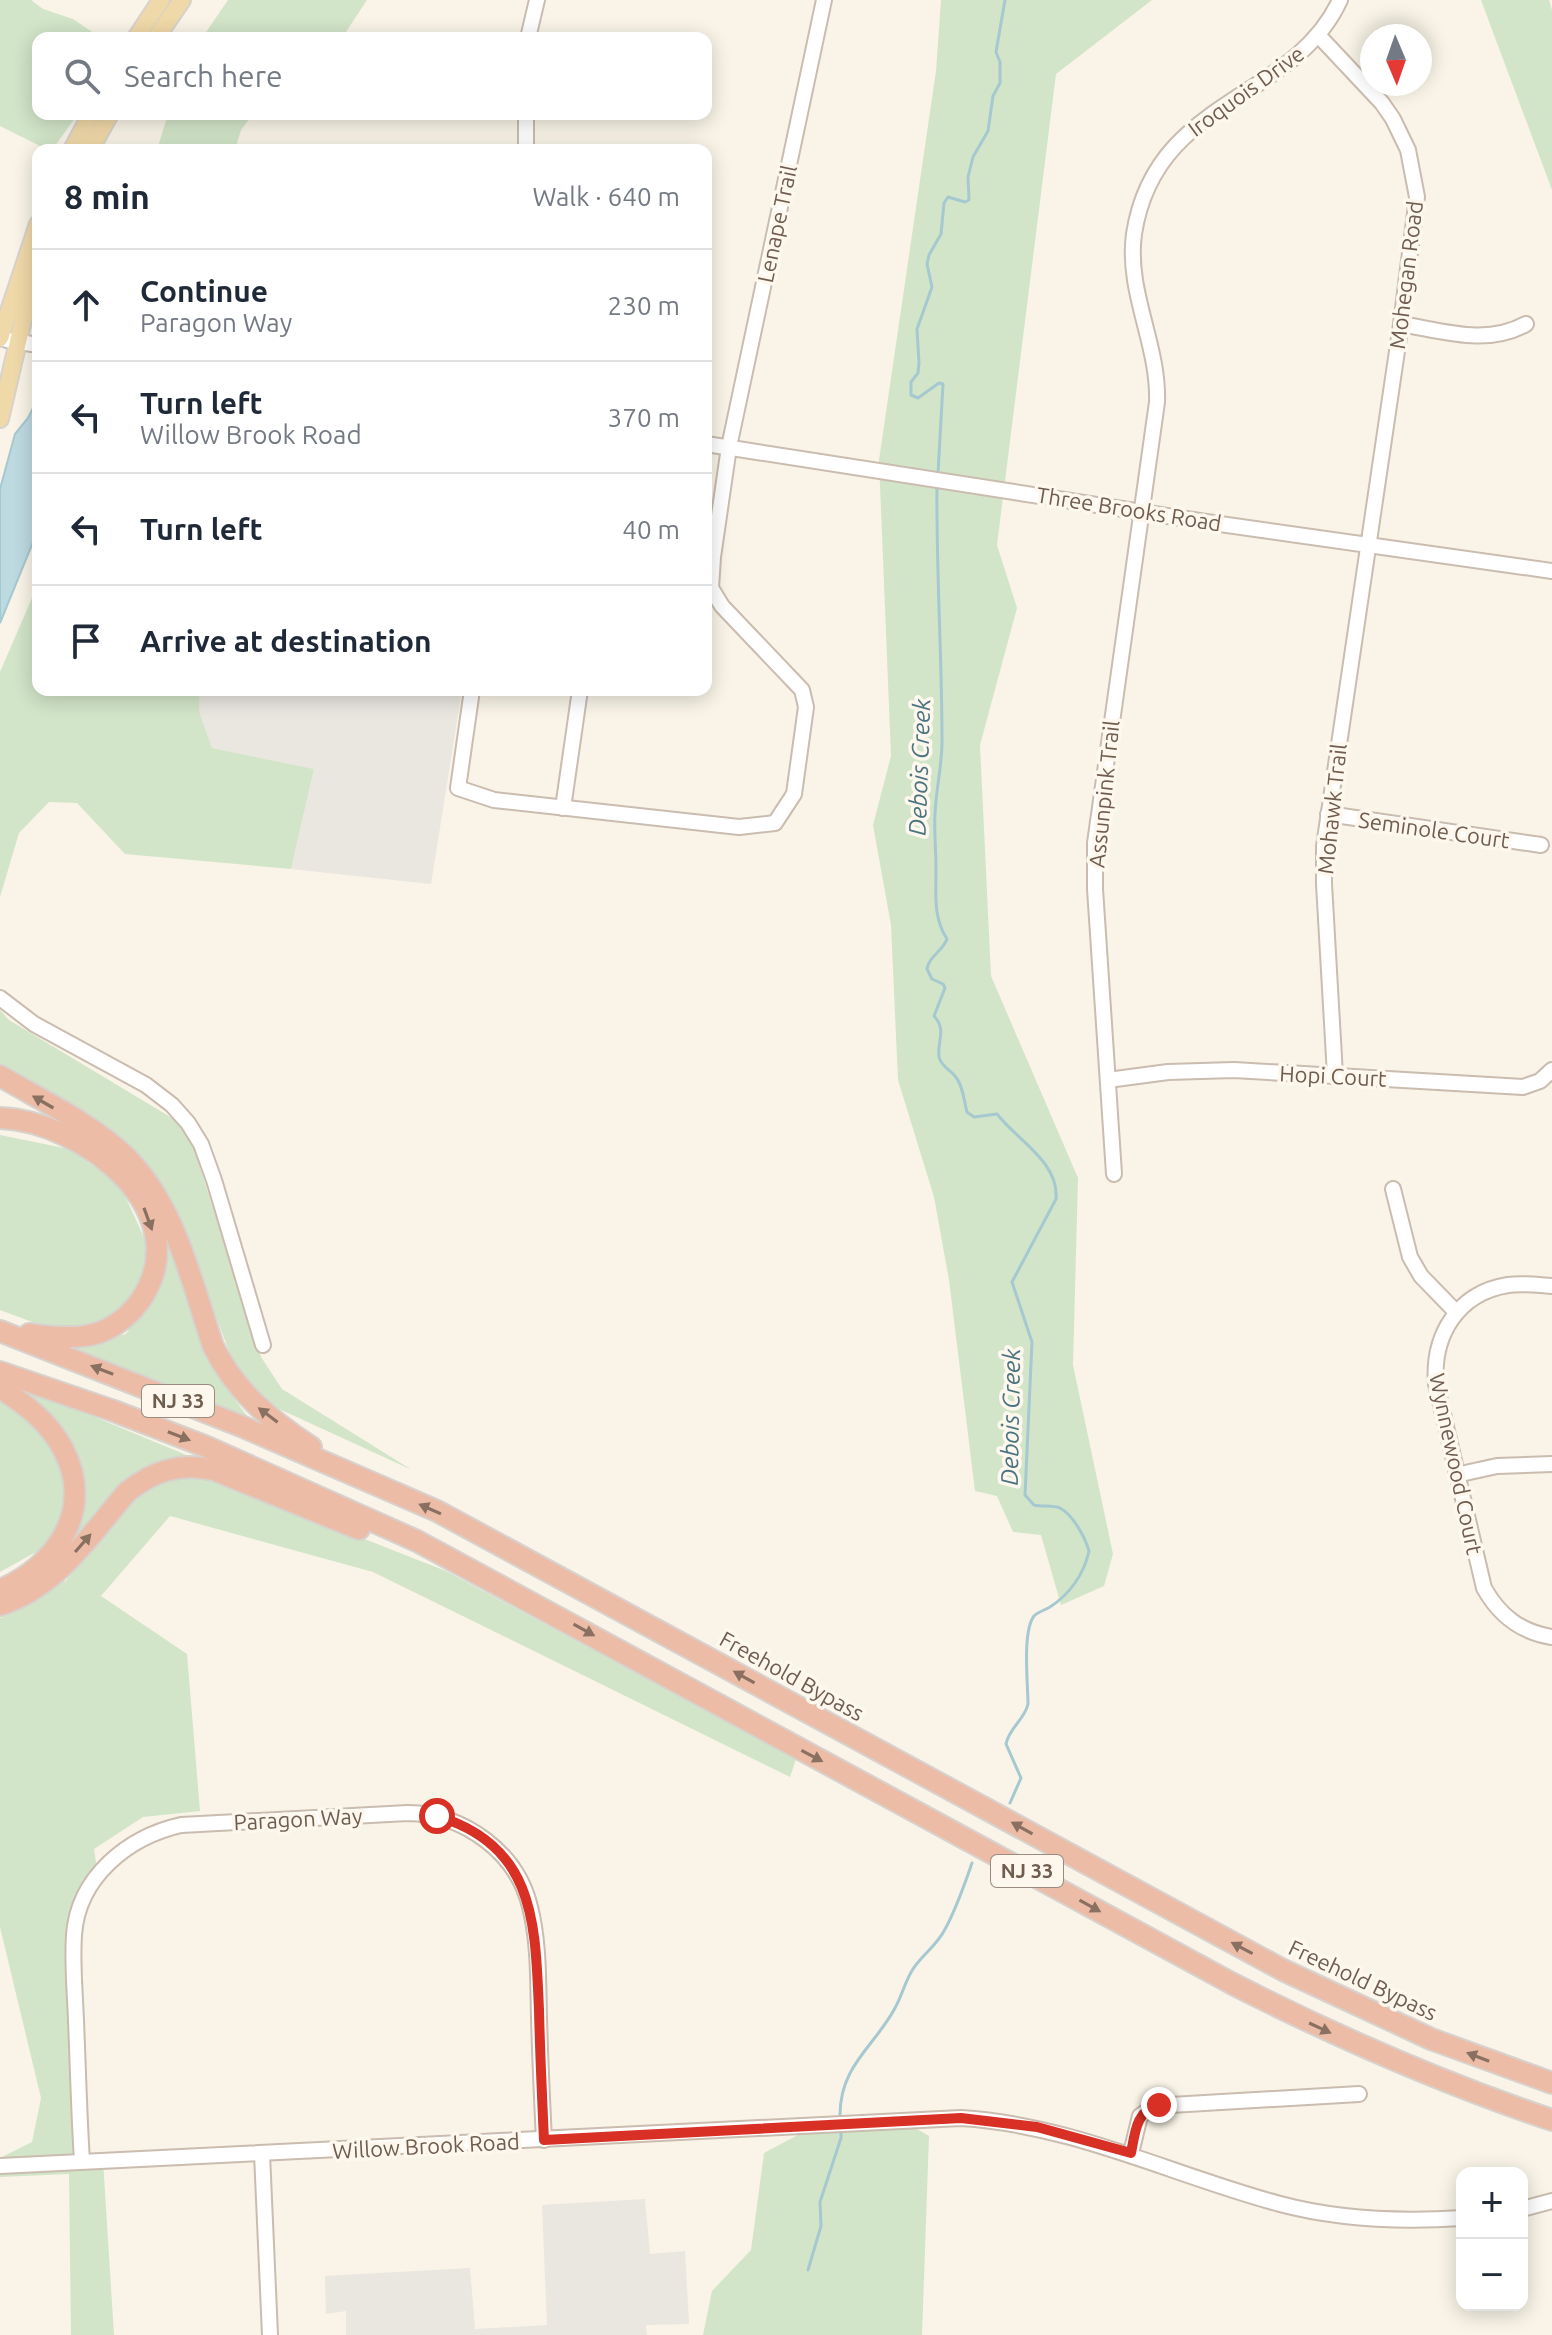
<!DOCTYPE html>
<html lang="en">
<head>
<meta charset="utf-8">
<style>
  :root { --surface:#fff; --page:#f6f6f7; --text:#1f2937; --muted:#747a83; --line:#e0e1e3 }
  body { margin:0; font-family:Ubuntu,sans-serif; background:var(--page); color:var(--text) }
  .controls { position:absolute; right:24px; bottom:24px; display:grid; overflow:hidden; border-radius:16px; box-shadow:0 4px 20px #0003 }
  .controls button { width:72px; height:72px; display:grid; place-items:center; padding:0; border:0; border-bottom:2px solid var(--line); background:var(--surface); color:var(--text); font:40px sans-serif }
  .compass { position:absolute; left:1360px; top:24px; width:72px; height:72px; border-radius:50%; background:var(--surface); box-shadow:0 4px 20px #0003; rotate:178deg }
  .stop { position:absolute; width:24px; height:24px; margin:-18px; border:6px solid #d93025; border-radius:50%; background:#fff }
  .stop.end { background:#d93025; border-color:#fff; box-shadow:0 2px 8px #0008 }
  .list { margin:0; padding:0; list-style:none }
  h2 { display:flex; justify-content:space-between; align-items:center; height:104px; margin:0; padding:0 32px; font-size:34px }
  h2 small { font-size:26px; font-weight:400; color:var(--muted) }
  .list li { display:grid; grid-template-columns:52px 1fr auto; gap:24px; align-items:center; box-sizing:border-box; height:112px; padding:0 32px; border-top:2px solid var(--line) }
  .list b { display:block; font-size:30px; white-space:nowrap }
  .list p { margin:0; font-size:26px; white-space:nowrap; color:var(--muted) }
  .list em { font-size:26px; font-style:normal; color:var(--muted) }
  .icon { flex:none; width:44px; height:44px; fill:none; stroke:currentColor; stroke-width:2; stroke-linecap:round; stroke-linejoin:round }
  .map { position:relative; flex:none; width:1552px; height:2335px; overflow:hidden }
  .search { position:absolute; background:var(--surface); box-shadow:0 4px 20px #0003; left:32px; top:32px; width:680px; height:88px; display:flex; align-items:center; gap:20px; box-sizing:border-box; padding:0 28px; border-radius:16px; color:var(--muted); font-size:30px }
  .panel { position:absolute; background:var(--surface); box-shadow:0 4px 20px #0003; left:32px; top:144px; width:680px; height:552px; border-radius:16px }
  .map>svg:first-child { display:block }
  .industrial { fill:#eae6e0 }
  .green { fill:#d2e5c8 }
  .water { fill:#bedae1; stroke:#a6c8d1; stroke-width:2 }
  .lines { fill:none; stroke-linecap:round; stroke-linejoin:round }
  .stream { stroke:#a6c8d1; stroke-width:3 }
  .minor-casing { stroke:#cabcaf; stroke-width:18 }
  .major-casing { stroke:#d7d2ce; stroke-width:20 }
  .highway-casing { stroke:#d7d2ce; stroke-width:24 }
  .minor { stroke:#fff; stroke-width:14 }
  .major { stroke:#f0d9a8; stroke-width:16 }
  .highway { stroke:#ecbca6; stroke-width:20 }
  .oneway { fill:#897060 }
  .route { stroke:#d93025; stroke-width:10 }
  .labels { text-anchor:middle; stroke-width:7; stroke-linejoin:round; paint-order:stroke }
  .shield { fill:#fdf7ed; stroke:#9a8b7e; stroke-width:2 }
  .shield-label { font-size:20px; font-weight:bold; fill:#705d4f }
  .street-label { font-size:22px; fill:#705d4f; stroke:#fdf7ed }
  .water-label { font-size:24px; font-style:italic; fill:#4c7480; stroke:#fdf7ed }
</style>
</head>
<body>
<div class="map">
<svg width="1552" height="2335" viewBox="0 0 1552 2335">
  <rect width="100%" height="100%" fill="#f9f4e7"/>
  <g class="industrial">
    <path d="M200,690H462L431,884L291,869L314,769L212,748L199,711Z"/>
    <path d="M645,2199L650,2254L685,2251L689,2324L646,2325L647,2335H346V2311L326,2314L325,2276L470,2268L475,2329L547,2325L542,2205Z"/>
  </g>
  <g class="green">
    <path d="M0,0H31L43,9L73,19L101,38H38V114H78L52,150H48L0,126Z"/>
    <path d="M228,0H367L342,38H202Z"/>
    <path d="M941,0H1152L1056,74L997,545L1017,608L980,745L991,976L1078,1178L1073,1365L1113,1554L1104,1586L1061,1605L1041,1535L1013,1532L997,1496L975,1491L949,1280L934,1197L898,1080L891,925L873,825L891,756L879,460L936,71Z"/>
    <path d="M1481,0H1549L1552,10V190Z"/>
    <path d="M168,114H253L241,130L235,150H157Z"/>
    <path d="M38,584V690H200L199,711L212,748L314,769L291,869L125,854L77,803L49,802L19,833L0,897V672Z"/>
    <path d="M0,1010L9,1020L187,1127L261,1357L282,1389L412,1470L264,1402L234,1364L191,1252L163,1188L107,1126L0,1069Z"/>
    <path d="M0,1135L69,1149L120,1185L147,1244L139,1290L120,1315L86,1329L59,1332L0,1310Z"/>
    <path d="M171,1245L219,1378L247,1416L65,1349L126,1334L160,1284Z"/>
    <path d="M25,1388L196,1459L130,1475L77,1538L82,1475L54,1425Z"/>
    <path d="M0,1400L36,1426L64,1469L69,1494L48,1553L36,1552L0,1572Z"/>
    <path d="M204,1476L446,1571L796,1759L790,1777L373,1572L170,1516L101,1596L187,1654L200,1811L143,1817L94,1849L98,1876L72,1935L79,2161L103,2160L114,2335H71L69,2174L0,2177V2158L32,2142L41,2098L0,1927V1618L7,1615L63,1576L65,1582L127,1501L168,1477Z"/>
    <path d="M895,2116L929,2136L922,2335H703L712,2291L751,2250L764,2153L822,2122Z"/>
  </g>
  <path class="water" d="M38,398V530L0,623V489L15,434L28,418Z"/>
  <g class="lines">
    <g class="stream">
      <path d="M938,473L943,384L939,383L918,398L911,395V382L918,373L919,363L917,329L932,287L927,264L929,255L941,234L944,203L948,197L965,202L969,200L968,177L973,157L988,131L993,96L1000,83V62L996,52L1005,0"/>
      <path d="M937,484C936,570 942,655 942,741C942,766 936,789 935,814C934,832 936,850 936,869C936,894 933,918 947,939C942,952 929,956 927,969L932,979L943,984L945,988L934,1016C947,1030 937,1041 939,1057C941,1066 950,1070 955,1076C963,1085 964,1101 967,1112L974,1117L997,1114C1018,1141 1059,1162 1056,1199L1012,1282L1032,1342L1025,1495L1034,1505C1042,1507 1052,1505 1060,1508C1073,1515 1085,1537 1089,1551C1084,1574 1070,1594 1050,1607C1045,1610 1038,1612 1034,1616C1022,1632 1028,1684 1028,1704C1025,1719 1009,1728 1006,1744L1021,1778L1010,1803"/>
      <path d="M840,2115C840,2065 875,2046 895,2008C902,1996 905,1981 913,1969C922,1955 936,1946 944,1931C956,1910 964,1886 972,1863"/>
      <path d="M808,2270L821,2226L820,2202L841,2138V2131"/>
    </g>
    <g class="minor-casing">
      <g id="minor">
        <path d="M1319,36L1382,103L1393,119L1408,150L1417,197L1401,324L1324,846V884L1335,1075"/>
        <path d="M528,38L537,0"/>
        <path d="M526,150V114"/>
        <path d="M1401,324C1444,331 1486,346 1526,324"/>
        <path d="M7,340L38,345"/>
        <path d="M706,444L1206,522L1552,571"/>
        <path d="M472,690L458,788L494,800L739,827L775,823L794,794L806,707L802,690L722,606L711,588L713,557L729,447L824,0"/>
        <path d="M563,808L580,690"/>
        <path d="M1328,814L1541,845"/>
        <path d="M0,998L34,1024L146,1085L172,1105L188,1123L201,1144L214,1180L263,1345"/>
        <path d="M1108,1080L1168,1072L1234,1070L1523,1087L1540,1081L1552,1070"/>
        <path d="M1114,1174L1095,889V843L1157,402C1159,344 1126,292 1134,234C1155,97 1293,102 1340,0"/>
        <path d="M1393,1189L1410,1257L1421,1276L1455,1311"/>
        <path d="M1552,1286C1538,1285 1523,1283 1508,1285C1458,1293 1432,1335 1436,1384L1484,1588C1499,1615 1520,1632 1552,1637"/>
        <path d="M1456,1475L1497,1466L1552,1464"/>
        <path d="M1131,2153L1140,2116L1154,2106L1359,2094"/>
        <path d="M262,2154L270,2335"/>
        <path d="M82,2161C79,2114 78,2068 76,2021C75,1993 72,1963 74,1935C78,1877 128,1837 181,1825L408,1813C464,1814 517,1852 530,1907C539,1942 538,1981 539,2017C540,2058 542,2099 544,2140"/>
        <path d="M0,2166L961,2118C1074,2125 1172,2175 1280,2204C1340,2220 1400,2222 1462,2218"/>
        <path d="M1522,2209L1552,2201"/>
      </g>
    </g>
    <g class="major-casing">
      <g id="major">
        <path d="M136,38L161,0"/>
        <path d="M156,38L182,0"/>
        <path d="M72,150L91,114"/>
        <path d="M90,150L110,114"/>
        <path d="M0,338L38,224"/>
        <path d="M0,419L24,316L38,271"/>
      </g>
    </g>
    <g class="highway-casing">
      <g id="highway">
        <path d="M0,1076C41,1100 89,1122 124,1155C175,1204 191,1280 213,1346C235,1391 270,1420 311,1447"/>
        <path d="M0,1118C83,1121 201,1212 140,1301C127,1319 106,1334 84,1336C66,1339 47,1336 29,1334"/>
        <path d="M0,1331L241,1426L437,1511L1283,1970L1431,2039L1552,2083"/>
        <path d="M0,1372L114,1411L207,1447L417,1541L1233,1984C1337,2037 1442,2083 1552,2120"/>
        <path d="M0,1388C25,1404 49,1422 63,1449C95,1509 57,1566 0,1590"/>
        <path d="M0,1605C56,1588 90,1535 127,1492C153,1471 180,1462 214,1470L359,1529"/>
      </g>
    </g>
    <use href="#minor" class="minor"/>
    <use href="#major" class="major"/>
    <use href="#highway" class="highway"/>
  </g>
  <defs><path id="oneway-solid" d="M-6-.8H1V-3.2L6.5 0L1 3.2V.8H-6Z" transform="scale(2)"/></defs>
  <g class="oneway">
    <use href="#oneway-solid" transform="translate(43 1102) rotate(-150)"/>
    <use href="#oneway-solid" transform="translate(148 1219) rotate(70)"/>
    <use href="#oneway-solid" transform="translate(102 1370) rotate(-159)"/>
    <use href="#oneway-solid" transform="translate(268 1415) rotate(-143)"/>
    <use href="#oneway-solid" transform="translate(179 1436) rotate(21)"/>
    <use href="#oneway-solid" transform="translate(430 1509) rotate(-156)"/>
    <use href="#oneway-solid" transform="translate(83 1543) rotate(-49)"/>
    <use href="#oneway-solid" transform="translate(584 1630) rotate(29)"/>
    <use href="#oneway-solid" transform="translate(744 1677) rotate(-151)"/>
    <use href="#oneway-solid" transform="translate(812 1756) rotate(28)"/>
    <use href="#oneway-solid" transform="translate(1022 1828) rotate(-151)"/>
    <use href="#oneway-solid" transform="translate(1090 1906) rotate(29)"/>
    <use href="#oneway-solid" transform="translate(1242 1948) rotate(-152)"/>
    <use href="#oneway-solid" transform="translate(1320 2028) rotate(25)"/>
    <use href="#oneway-solid" transform="translate(1478 2057) rotate(-159)"/>
  </g>
  <g class="lines">
    <path class="route" d="M437,1816C536,1846 535,1924 539,2010C540,2053 542,2097 544,2140L961,2118L1037,2127L1131,2153C1135,2133 1136,2110 1159,2105"/>
  </g>
  <g class="labels">
    <g class="shield">
      <rect x="142" y="1385" width="72" height="32" rx="6"/>
      <rect x="991" y="1855" width="72" height="32" rx="6"/>
    </g>
    <g class="shield-label">
      <text x="178" y="1408">NJ 33</text>
      <text x="1027" y="1878">NJ 33</text>
    </g>
    <g class="street-label">
      <text transform="translate(1246 91) rotate(-36)" y="8">Iroquois Drive</text>
      <text transform="translate(777 224) rotate(-78)" y="8">Lenape Trail</text>
      <text transform="translate(1406 275) rotate(-83)" y="8">Mohegan Road</text>
      <text transform="translate(1129 509) rotate(9)" y="8">Three Brooks Road</text>
      <text transform="translate(1104 794) rotate(-84)" y="8">Assunpink Trail</text>
      <text transform="translate(1332 809) rotate(-84)" y="8">Mohawk Trail</text>
      <text transform="translate(1434 830) rotate(8)" y="8">Seminole Court</text>
      <text transform="translate(1333 1076) rotate(3)" y="8">Hopi Court</text>
      <text transform="translate(1456 1464) rotate(78)" y="8">Wynnewood Court</text>
      <text transform="translate(792 1676) rotate(29)" y="8">Freehold Bypass</text>
      <text transform="translate(298 1819) rotate(-3)" y="8">Paragon Way</text>
      <text transform="translate(1363 1980) rotate(25)" y="8">Freehold Bypass</text>
      <text transform="translate(426 2146) rotate(-3)" y="8">Willow Brook Road</text>
    </g>
    <g class="water-label">
      <text transform="translate(920 767) rotate(-88)" y="8">Debois Creek</text>
      <text transform="translate(1011 1417) rotate(-89)" y="8">Debois Creek</text>
    </g>
  </g>
</svg>
<div class="controls">
<button>+</button>
<button>−</button>
</div>
<svg class="compass" viewBox="-18 -18 36 36"><path d="M0-13l5 13h-10z" fill="#e53935"/><path d="M0 13l5-13h-10z" fill="#747a83"/></svg>
<div class="stop" style="left:437px;top:1816px"></div>
<div class="stop end" style="left:1159px;top:2105px"></div>
<div class="search"><svg class="icon" aria-label="search" viewBox="0 0 24 24"><circle cx="10" cy="10" r="6"/><path d="M15 15l6 6"/></svg>Search here</div>
<section class="panel">
<h2>8 min<small>Walk · 640 m</small></h2>
<ul class="list">
<li><svg class="icon" aria-label="ahead" viewBox="0 0 24 24"><path d="M12 20V5M6 11l6-6 6 6"/></svg><div><b>Continue</b><p>Paragon Way</p></div><em>230 m</em></li>
<li><svg class="icon" aria-label="left" viewBox="0 0 24 24"><path d="M17 20v-9H6M10 6l-5 5 5 5"/></svg><div><b>Turn left</b><p>Willow Brook Road</p></div><em>370 m</em></li>
<li><svg class="icon" aria-label="left" viewBox="0 0 24 24"><path d="M17 20v-9H6M10 6l-5 5 5 5"/></svg><div><b>Turn left</b></div><em>40 m</em></li>
<li><svg class="icon" aria-label="arrive" viewBox="0 0 24 24"><path d="M6 21V4h12l-3 4 3 4H6"/></svg><div><b>Arrive at destination</b></div></li>
</ul>
</section>
</div>
</body>
</html>
